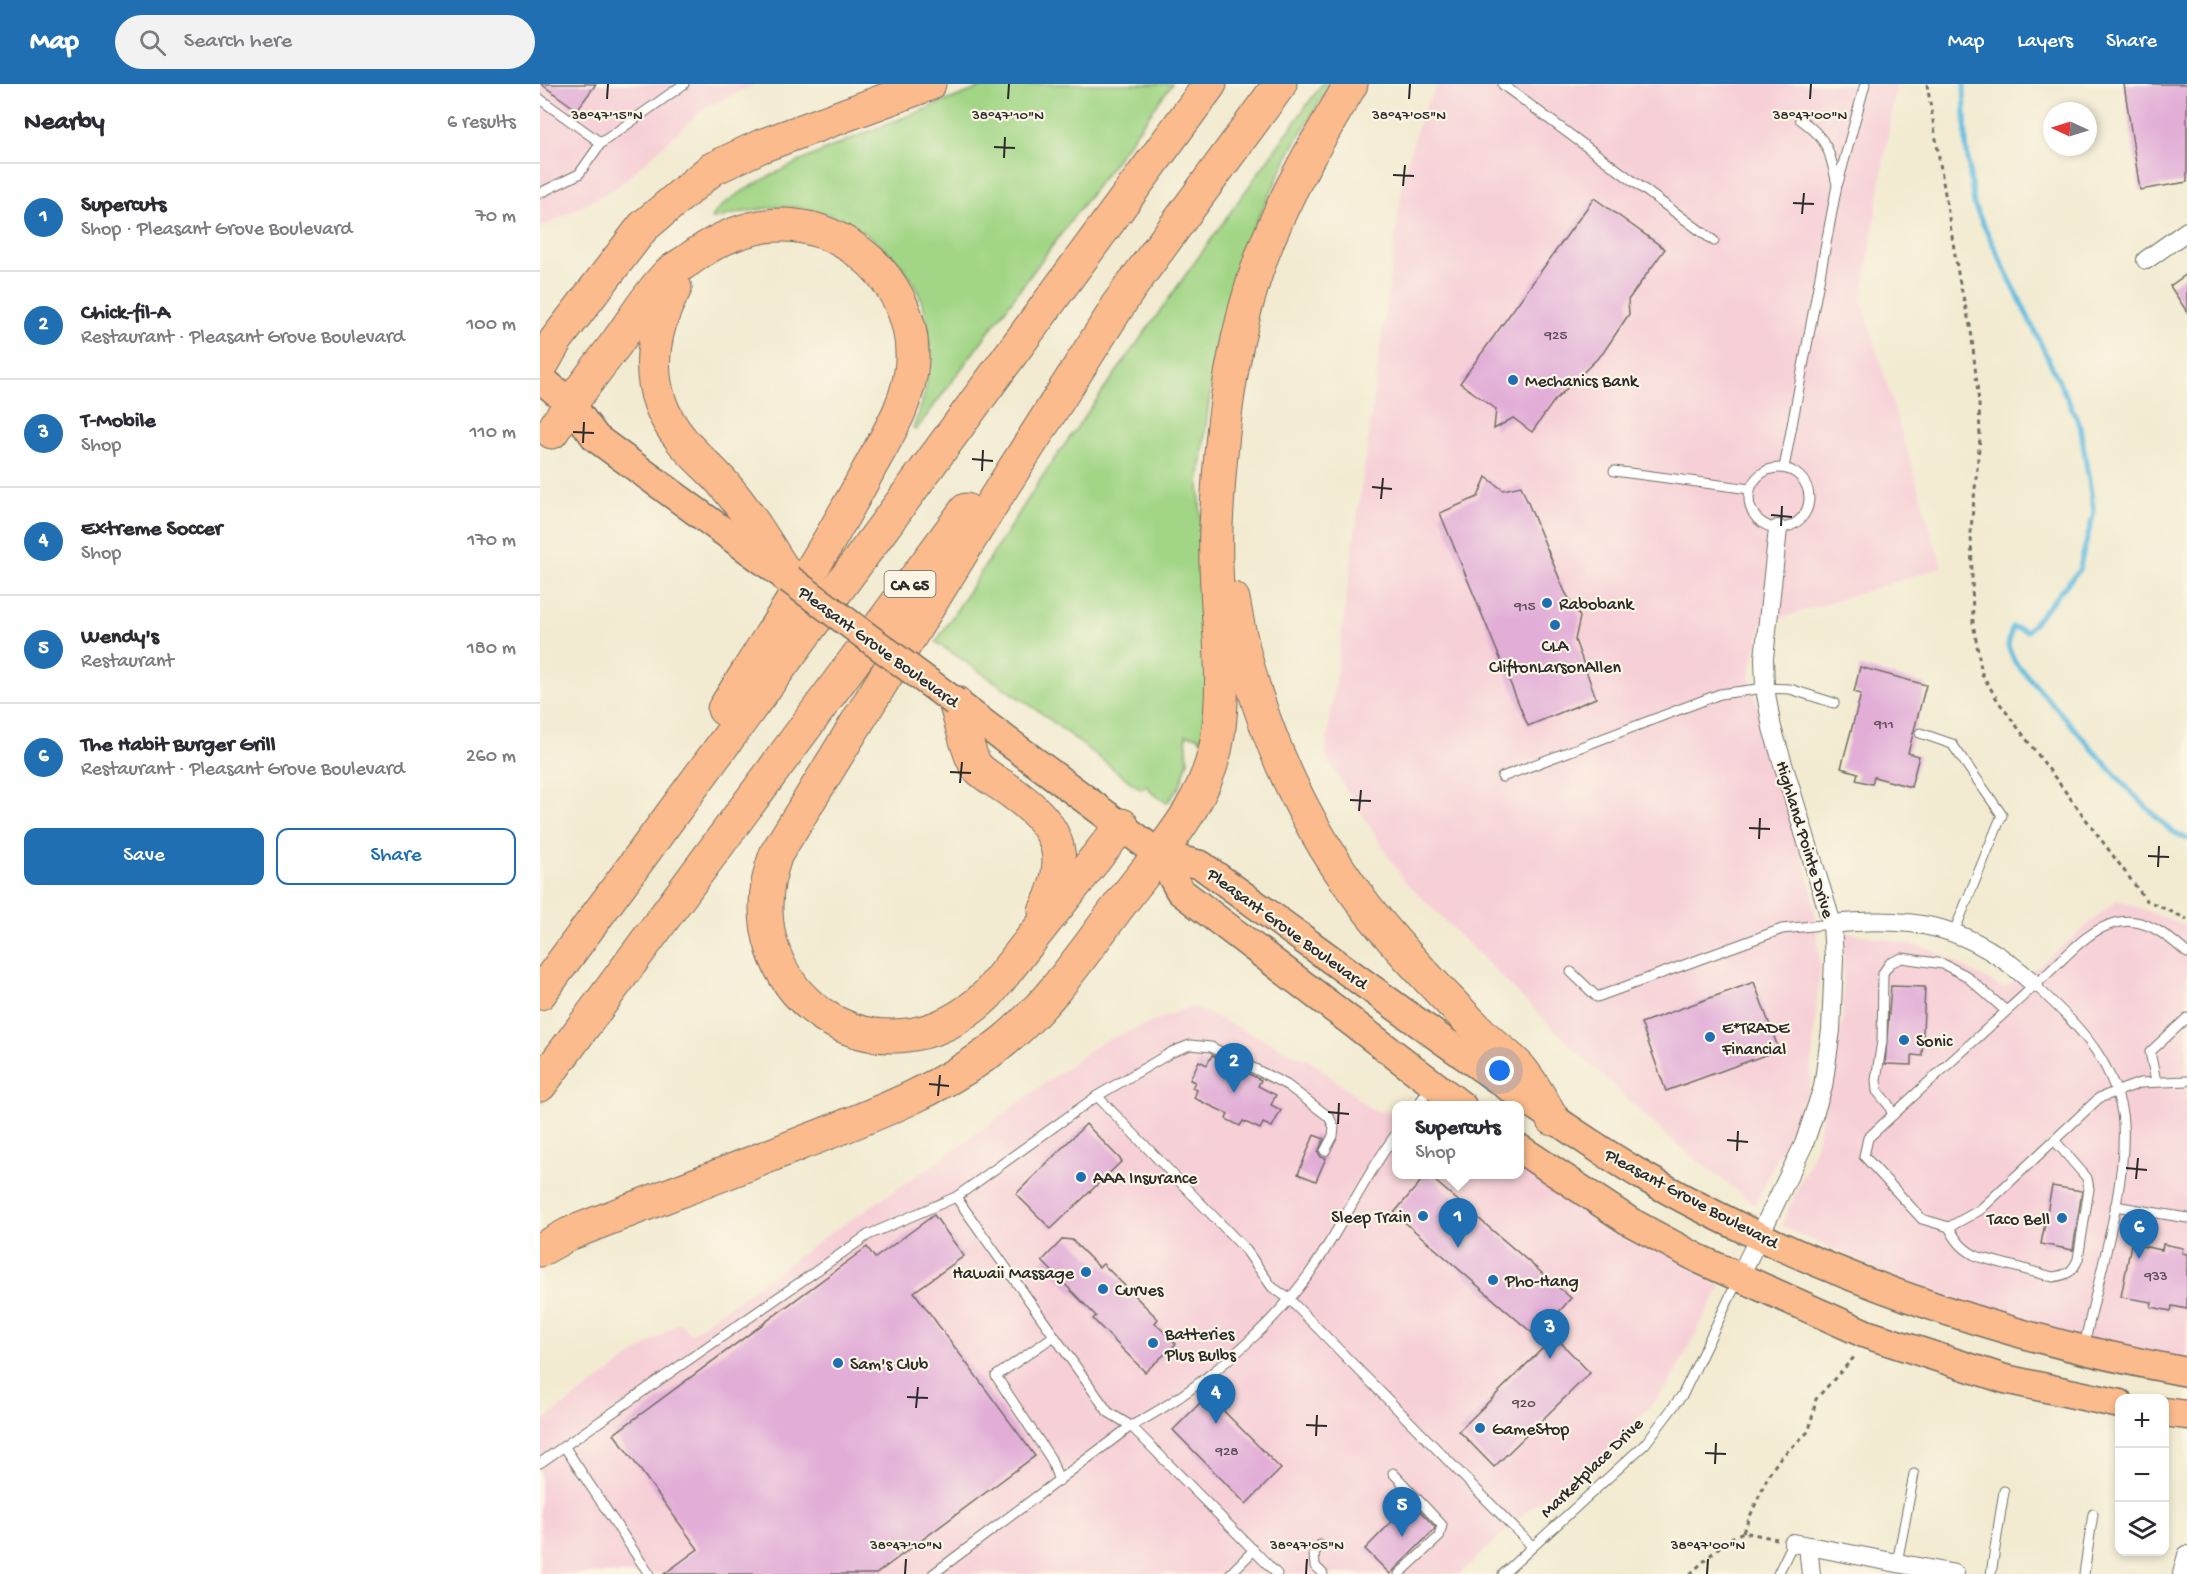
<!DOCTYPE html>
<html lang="en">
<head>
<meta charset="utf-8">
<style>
  :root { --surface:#fff; --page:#f2f2f3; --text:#2b2b33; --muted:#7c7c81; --line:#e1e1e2; --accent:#1f6fb2 }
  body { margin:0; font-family:"Gochi Hand",sans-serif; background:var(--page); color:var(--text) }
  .controls { position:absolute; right:18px; bottom:18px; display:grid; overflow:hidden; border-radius:12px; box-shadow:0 3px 9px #0003 }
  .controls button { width:54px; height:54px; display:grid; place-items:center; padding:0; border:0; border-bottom:2px solid var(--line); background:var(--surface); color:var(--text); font:30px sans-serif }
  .compass { position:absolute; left:1503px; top:18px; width:54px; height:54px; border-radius:50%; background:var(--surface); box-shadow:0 3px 9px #0003; rotate:274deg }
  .you { position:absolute; left:960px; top:987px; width:21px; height:21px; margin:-15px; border:4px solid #fff; border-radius:50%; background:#1a73e8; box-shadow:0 0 0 9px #1a73e833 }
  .badge { display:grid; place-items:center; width:39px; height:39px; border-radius:50%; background:var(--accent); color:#fff; font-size:20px; font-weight:700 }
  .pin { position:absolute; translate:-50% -50px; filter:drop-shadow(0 2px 3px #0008) }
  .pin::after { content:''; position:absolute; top:32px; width:21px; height:18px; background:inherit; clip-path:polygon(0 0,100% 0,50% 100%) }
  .popup { position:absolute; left:852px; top:1017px; width:132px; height:78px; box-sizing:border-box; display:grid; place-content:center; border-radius:12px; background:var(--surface); filter:drop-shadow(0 2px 4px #0005); font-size:20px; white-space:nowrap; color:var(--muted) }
  .popup b { font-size:22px; color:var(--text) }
  .popup::after { content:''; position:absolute; left:50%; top:100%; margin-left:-12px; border:12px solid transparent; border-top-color:var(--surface) }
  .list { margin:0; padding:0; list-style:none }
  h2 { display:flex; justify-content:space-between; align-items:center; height:78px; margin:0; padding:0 24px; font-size:26px }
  h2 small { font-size:20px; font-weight:400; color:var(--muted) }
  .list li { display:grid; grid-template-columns:39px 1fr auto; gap:18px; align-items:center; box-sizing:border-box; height:108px; padding:0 24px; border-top:2px solid var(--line) }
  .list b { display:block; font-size:22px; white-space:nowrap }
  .list p { margin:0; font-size:20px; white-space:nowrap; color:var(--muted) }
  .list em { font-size:20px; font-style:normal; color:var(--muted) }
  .actions { display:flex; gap:12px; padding:18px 24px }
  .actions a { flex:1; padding:14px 0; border:2px solid var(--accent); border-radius:12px; text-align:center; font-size:21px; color:var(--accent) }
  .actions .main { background:var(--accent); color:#fff }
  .icon { flex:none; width:33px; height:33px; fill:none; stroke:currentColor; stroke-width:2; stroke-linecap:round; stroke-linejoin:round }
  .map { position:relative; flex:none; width:1647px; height:1490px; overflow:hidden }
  header { display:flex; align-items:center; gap:36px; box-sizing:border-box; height:84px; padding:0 30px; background:var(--accent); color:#fff }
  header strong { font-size:28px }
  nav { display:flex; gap:33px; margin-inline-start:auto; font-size:21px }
  .search { width:420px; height:54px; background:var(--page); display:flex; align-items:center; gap:15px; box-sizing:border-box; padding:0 21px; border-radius:33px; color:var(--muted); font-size:22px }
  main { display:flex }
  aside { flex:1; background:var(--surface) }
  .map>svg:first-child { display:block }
  .built { fill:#f6cfd7 }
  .green { fill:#a2d686; stroke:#668058; stroke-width:1.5 }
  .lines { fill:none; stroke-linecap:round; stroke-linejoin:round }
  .stream { stroke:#63bde0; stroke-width:5 }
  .building { fill:#e2aed8 }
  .lane-casing { stroke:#716e65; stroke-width:11 }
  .street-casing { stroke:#716e65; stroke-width:20 }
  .primary-casing { stroke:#716e65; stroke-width:31 }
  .highway-casing { stroke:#716e65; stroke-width:35 }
  .path { stroke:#716e65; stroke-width:3; stroke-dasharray:4.5 4.5; stroke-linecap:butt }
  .lane { stroke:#fff; stroke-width:9 }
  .street { stroke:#fff; stroke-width:18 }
  .primary { stroke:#fbbb8c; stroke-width:28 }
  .highway { stroke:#fbbb8c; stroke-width:33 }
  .primary-bridge-casing { stroke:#716e65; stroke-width:31; stroke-linecap:butt }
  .primary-bridge { stroke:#fbbb8c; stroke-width:28 }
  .ticks { fill:none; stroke:#2b2b2b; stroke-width:2 }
  .poi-dot { fill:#1f6fb2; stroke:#fcf5e5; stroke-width:2 }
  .labels { text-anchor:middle; stroke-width:4.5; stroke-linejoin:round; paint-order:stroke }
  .number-label { font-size:15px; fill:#594c56 }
  .shield { fill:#fcf5e5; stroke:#6a6863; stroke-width:1.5 }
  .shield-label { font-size:16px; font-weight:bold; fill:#2b2b2b }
  .poi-label { font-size:18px; fill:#2b2b2b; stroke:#fcf5e5; text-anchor:start }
  .street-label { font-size:18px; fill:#2b2b2b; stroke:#fcf5e5 }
  .ticks-label { font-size:15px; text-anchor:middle; fill:#2b2b2b; stroke:#fcf5e5; stroke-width:4.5; stroke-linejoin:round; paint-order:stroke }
</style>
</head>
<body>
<header>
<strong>Map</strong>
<div class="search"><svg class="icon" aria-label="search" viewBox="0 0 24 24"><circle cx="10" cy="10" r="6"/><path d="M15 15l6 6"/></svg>Search here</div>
<nav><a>Map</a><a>Layers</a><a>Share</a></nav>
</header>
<main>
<aside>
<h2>Nearby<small>6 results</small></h2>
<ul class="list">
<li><span class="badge">1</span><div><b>Supercuts</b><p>Shop · Pleasant Grove Boulevard</p></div><em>70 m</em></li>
<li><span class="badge">2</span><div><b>Chick-fil-A</b><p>Restaurant · Pleasant Grove Boulevard</p></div><em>100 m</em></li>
<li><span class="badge">3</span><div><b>T-Mobile</b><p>Shop</p></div><em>110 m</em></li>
<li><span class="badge">4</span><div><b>Extreme Soccer</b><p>Shop</p></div><em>170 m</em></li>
<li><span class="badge">5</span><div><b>Wendy's</b><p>Restaurant</p></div><em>180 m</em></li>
<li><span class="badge">6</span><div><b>The Habit Burger Grill</b><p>Restaurant · Pleasant Grove Boulevard</p></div><em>260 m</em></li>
</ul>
<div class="actions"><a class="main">Save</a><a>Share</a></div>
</aside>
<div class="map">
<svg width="1647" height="1490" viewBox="0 0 1647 1490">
  <rect width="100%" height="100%" fill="#fcf5e5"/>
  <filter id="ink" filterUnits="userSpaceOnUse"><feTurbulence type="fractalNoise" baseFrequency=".0167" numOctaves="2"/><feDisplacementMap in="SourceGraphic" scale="12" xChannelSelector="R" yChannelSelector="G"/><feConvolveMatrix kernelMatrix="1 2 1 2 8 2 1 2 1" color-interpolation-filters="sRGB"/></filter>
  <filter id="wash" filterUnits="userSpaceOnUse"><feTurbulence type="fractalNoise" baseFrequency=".008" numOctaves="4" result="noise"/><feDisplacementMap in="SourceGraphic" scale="24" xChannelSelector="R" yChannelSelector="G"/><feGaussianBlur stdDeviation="1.35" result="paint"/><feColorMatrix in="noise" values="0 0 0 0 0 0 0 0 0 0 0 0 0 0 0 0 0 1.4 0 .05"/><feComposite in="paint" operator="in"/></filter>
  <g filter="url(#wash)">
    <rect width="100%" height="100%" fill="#f2ebd1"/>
    <g class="built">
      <path d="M0,0H216L166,23L76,104L0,144Z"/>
      <path d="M898,0H1356L1322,217L1402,483L1222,540L1209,593L1273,809L1280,884L1269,1007L1215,1121L1130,1055L1041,972L863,795L785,672L864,89L881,31Z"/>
      <path d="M1577,816L1647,842V1276L1536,1254L1370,1201L1241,1142L1275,1065L1303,937L1304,847L1390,865L1463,904L1498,883Z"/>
      <path d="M652,922L774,979L833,1027L856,1028V1090H980V1079L1181,1202L1128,1302L1059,1378L996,1419L920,1490H0V1339L139,1238L150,1250L285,1153L405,1073L560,959Z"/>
    </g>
    <g class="green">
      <path d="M450,0H632L376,346L373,344C390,306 396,255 381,215C363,169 310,131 262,124C238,121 217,125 194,130C186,131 181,135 172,135C183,98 405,18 450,0Z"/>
      <path d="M782,0H790L752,64L704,164L674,278L659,399L669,602L662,658L658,652L646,651L648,677L640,702L627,719L613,710L606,701L601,705L588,696L500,628L396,558L508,384Z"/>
    </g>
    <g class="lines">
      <path class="stream" d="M1424,0L1426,60L1434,121L1540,341L1554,428L1539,486L1487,547L1472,543L1468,562L1475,578L1588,705L1630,746L1647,755"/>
    </g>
    <g id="blocks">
      <g class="building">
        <path d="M1,0H56L37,26Z"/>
        <path d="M1584,0H1647V98L1600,106Z"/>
        <path d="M1054,114L1125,165L1088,216L1089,230L1063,269L1014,317L992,348L973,334L954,345L956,325L920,299Z"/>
        <path d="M1647,190V228L1630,202Z"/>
        <path d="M946,393L963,406L981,402L1025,508L1040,533L1035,556L1056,614L988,642L900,429L938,413Z"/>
        <path d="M1320,583L1386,601L1368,669L1379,672L1371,703L1334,693L1332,700L1316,696L1318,689L1301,684L1321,610L1314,608Z"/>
        <path d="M1214,898L1239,966L1126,1007L1101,939Z"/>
        <path d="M1351,902L1385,903L1382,972L1372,971V981L1345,980Z"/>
        <path d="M672,971L721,996L718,1002L736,1011L731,1021L741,1026L732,1043L723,1039L720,1045L703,1037L700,1042L686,1035L688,1030L654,1014L657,1006L652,1004L655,998L650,996L659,977L667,981Z"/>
        <path d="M546,1040L582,1077L511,1145L476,1110Z"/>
        <path d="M774,1051L784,1055L778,1068L781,1073L786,1074L776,1097L758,1090Z"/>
        <path d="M887,1090L1031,1214L1006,1243L1050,1289L954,1383L919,1347L1006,1261L854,1129Z"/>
        <path d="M1512,1102L1542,1107L1533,1166L1501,1160Z"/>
        <path d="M394,1131L424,1172L374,1208L495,1372L336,1490H124L158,1465L74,1350L327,1163L335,1174Z"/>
        <path d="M523,1155L532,1156L559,1183L563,1180L618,1235L615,1239L636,1260L605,1288L553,1235L556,1232L502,1177Z"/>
        <path d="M1591,1160L1622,1166L1623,1160L1643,1164L1642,1169L1647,1170V1225L1632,1222L1631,1227L1611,1223L1612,1218L1581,1213Z"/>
        <path d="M668,1311L741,1385L706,1420L633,1346Z"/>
        <path d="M871,1418L895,1443L894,1446L850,1490L825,1465Z"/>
      </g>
    </g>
  </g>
  <g filter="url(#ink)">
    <use href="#blocks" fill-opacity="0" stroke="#716e65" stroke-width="1.5"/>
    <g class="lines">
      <g class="lane-casing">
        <g id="lane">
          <path d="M963,1L1174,157"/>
          <path d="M0,15L61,59L144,0"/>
          <path d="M1298,99L1325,0"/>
          <path d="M0,109L39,90L61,59"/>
          <circle cx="1239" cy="414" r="30"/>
          <path d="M1244,384L1297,101C1290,68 1289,56 1260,35"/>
          <path d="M1074,387L1210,405"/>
          <path d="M1380,649L1412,660L1462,731L1414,848"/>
          <path d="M962,693L1180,610L1225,604L1250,605L1294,619"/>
          <path d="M1647,869C1628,852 1603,831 1575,839C1547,846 1527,872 1506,891C1447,945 1387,999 1328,1054L1324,1072L1382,1135L1409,1143L1440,1126L1559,1014L1600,999L1647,997"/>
          <path d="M1031,888L1057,913L1242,845L1292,840"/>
          <path d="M1494,900C1516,921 1539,942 1556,967C1569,986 1582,1016 1583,1039C1587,1106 1557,1196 1544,1263"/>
          <path d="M1616,997L1610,968L1647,934"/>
          <path d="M557,1012L706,1166L732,1203L748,1214L992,1462"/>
          <path d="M877,1022L892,1001"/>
          <path d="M1353,1031L1348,1020L1337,1007L1336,996L1342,957L1343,889L1350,879L1362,874L1403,880L1425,891L1465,926"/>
          <path d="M416,1113L568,1328L591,1342L737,1490"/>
          <path d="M1575,1122L1647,1134"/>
          <path d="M1409,1143C1416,1157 1424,1167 1439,1173L1513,1193C1527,1191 1533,1188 1538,1175L1549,1105L1547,1094L1515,1057"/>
          <path d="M514,1252L456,1292L511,1375L519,1397"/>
          <path d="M24,1362L109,1490"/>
          <path d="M0,1379L328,1151L416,1113L557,1012L632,968L650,961L671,963L747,1001L789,1033L794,1043L793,1052L785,1067"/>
          <path d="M853,1389L902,1441L899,1453L859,1490"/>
          <path d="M780,1461L774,1470L775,1482L783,1490"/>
          <path d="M1357,1479L1374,1390"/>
          <path d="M393,1490L591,1342C655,1309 725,1250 767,1193C800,1147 823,1095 856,1050"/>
          <path d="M690,1490L714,1466"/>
          <path d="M963,1490L1105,1360L1143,1310L1198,1196"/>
          <path d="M1238,1490L1253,1459"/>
          <path d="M1451,1490L1464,1407"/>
          <path d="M1544,1490L1553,1430"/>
        </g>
      </g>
      <g class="street-casing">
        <g id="street">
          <path d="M1606,176L1647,147"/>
          <path d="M1292,840C1375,831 1431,842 1494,900"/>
          <path d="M1199,1194L1264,1060L1283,1003L1291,946L1294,875L1292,840L1232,644L1225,604L1224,574L1238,445"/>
          <path d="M1253,1459L1415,1490"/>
          <path d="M1268,1462L1271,1490"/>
          <path d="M1642,1490L1647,1471"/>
        </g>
      </g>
      <g class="primary-casing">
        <g id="primary">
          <path d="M0,294L30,319L56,354L243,491"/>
          <path d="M415,618L620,771L640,807L922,1022"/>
          <path d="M620,771L661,781C757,850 852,921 949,989C1001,1026 1053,1063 1108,1095C1276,1190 1458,1253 1647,1288"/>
          <path d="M980,1065L1089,1137L1159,1175L1326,1250L1465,1295L1580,1320"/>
          <path d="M1624,1328L1647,1331"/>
        </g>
      </g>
      <g class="highway-casing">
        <g id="highway">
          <path d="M135,204C108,253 103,308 140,354C152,370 168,382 181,397C208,427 228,462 249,495"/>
          <path d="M576,223L740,0"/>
          <path d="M0,284L16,256L103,143L172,85L221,62L389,0"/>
          <path d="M12,348C31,317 53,290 75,261C92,238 108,210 128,190C134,185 141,181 147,177C201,136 262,126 319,168C353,193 374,235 372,277C370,317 347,352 329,385C285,468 234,546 184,625"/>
          <path d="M693,515C714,642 771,764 856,859C884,891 914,922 944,952C954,962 967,971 978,982C992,997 1002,1018 1013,1035"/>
          <path d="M415,618C419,631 430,675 437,683C446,693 463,701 474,710C521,743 531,776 505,827"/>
          <path d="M582,741L448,910C342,1014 185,909 236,770L451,421L589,205"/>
          <path d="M0,909L670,0"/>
          <path d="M0,1001L426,426"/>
          <path d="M0,1166L29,1150C105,1120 182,1091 259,1060C331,1032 403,1006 464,957C514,916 549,860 588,810C626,761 669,715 678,651C688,583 673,512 676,443C681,338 693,232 737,135C758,88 785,44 811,0"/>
        </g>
      </g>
      <g class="path">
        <path d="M1387,0L1419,195L1431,246L1439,319L1440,354L1431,445L1433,539L1442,590L1458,617L1606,816L1647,835"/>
        <path d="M1203,1448L1229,1390L1240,1374L1269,1347L1276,1315L1316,1271"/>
        <path d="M1150,1490L1187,1456L1203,1448L1237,1455"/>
      </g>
      <use href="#lane" class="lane"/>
      <use href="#street" class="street"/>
      <use href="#primary" class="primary"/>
      <use href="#highway" class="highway"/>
      <g class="primary-bridge-casing">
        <path id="primary-bridge" d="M249,495L415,618"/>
      </g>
      <use href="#primary-bridge" class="primary-bridge"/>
    </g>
  </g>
  <path class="ticks" d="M67,15L68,0M468,15L469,0M869,15L870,0M1270,15L1271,0M454,63L475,64M464,74L465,53M853,91L874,92M863,102L865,81M1253,119L1274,120M1262,130L1264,109M33,348L54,349M43,359L44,338M432,375L453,377M442,387L443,366M832,403L852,405M841,415L843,394M1231,431L1252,433M1241,442L1242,422M410,688L431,689M420,699L422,678M810,716L831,717M819,727L821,706M1209,744L1230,745M1219,755L1220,734M1608,772L1629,773M1618,783L1619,762M389,1000L409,1002M398,1012L400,991M788,1028L809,1030M798,1040L799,1019M1187,1056L1208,1058M1197,1067L1198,1047M1586,1084L1607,1086M1596,1095L1598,1074M367,1313L388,1314M376,1324L378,1303M766,1341L787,1342M776,1352L777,1331M1165,1369L1186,1370M1175,1380L1176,1359M365,1490L366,1475M766,1490L767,1475M1167,1490L1168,1475"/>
  <g class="poi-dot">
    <circle cx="973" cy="296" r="6"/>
    <circle cx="1007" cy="519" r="6"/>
    <circle cx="1015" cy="541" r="6"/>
    <circle cx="1170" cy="953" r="6"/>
    <circle cx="1364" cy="956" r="6"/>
    <circle cx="541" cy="1093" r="6"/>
    <circle cx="883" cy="1132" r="6"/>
    <circle cx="1522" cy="1134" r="6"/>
    <circle cx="546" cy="1188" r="6"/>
    <circle cx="953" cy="1196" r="6"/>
    <circle cx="563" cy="1205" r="6"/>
    <circle cx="613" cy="1259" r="6"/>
    <circle cx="298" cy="1279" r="6"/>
    <circle cx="940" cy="1344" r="6"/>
  </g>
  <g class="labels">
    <g class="number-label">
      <text x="1016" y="255">925</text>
      <text x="985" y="526">915</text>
      <text x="1344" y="644">911</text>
      <text x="1616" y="1196">933</text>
      <text x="984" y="1323">920</text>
      <text x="687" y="1371">928</text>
    </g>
    <rect class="shield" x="344.5" y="487" width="51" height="26" rx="4.5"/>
    <g class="shield-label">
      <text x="370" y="506">CA 65</text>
    </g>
    <g class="poi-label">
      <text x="985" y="302">Mechanics Bank</text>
      <text x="1019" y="525">Rabobank</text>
      <text x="1015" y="567" text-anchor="middle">CLA<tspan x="1015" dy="21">CliftonLarsonAllen</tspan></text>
      <text x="1182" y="949">E*TRADE<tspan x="1182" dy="21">Financial</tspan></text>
      <text x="1376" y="962">Sonic</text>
      <text x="553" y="1099">AAA Insurance</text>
      <text x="871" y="1138" text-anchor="end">Sleep Train</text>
      <text x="1510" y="1140" text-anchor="end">Taco Bell</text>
      <text x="534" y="1194" text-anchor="end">Hawaii Massage</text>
      <text x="965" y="1202">Pho-Hang</text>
      <text x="575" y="1211">Curves</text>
      <text x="625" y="1255">Batteries<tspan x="625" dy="21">Plus Bulbs</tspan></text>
      <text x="310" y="1285">Sam's Club</text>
      <text x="952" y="1350">GameStop</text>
    </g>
    <g class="street-label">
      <text transform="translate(339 562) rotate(36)" y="6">Pleasant Grove Boulevard</text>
      <text transform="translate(1266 755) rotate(73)" y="6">Highland Pointe Drive</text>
      <text transform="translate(748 844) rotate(36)" y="6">Pleasant Grove Boulevard</text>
      <text transform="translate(1152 1114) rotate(28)" y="6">Pleasant Grove Boulevard</text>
      <text transform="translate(1051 1383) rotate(-44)" y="6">Marketplace Drive</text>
    </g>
  </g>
  <g class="ticks-label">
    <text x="67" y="35">38°47'15"N</text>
    <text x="468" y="35">38°47'10"N</text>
    <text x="869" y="35">38°47'05"N</text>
    <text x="1270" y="35">38°47'00"N</text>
    <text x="366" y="1465">38°47'10"N</text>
    <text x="767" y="1465">38°47'05"N</text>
    <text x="1168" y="1465">38°47'00"N</text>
  </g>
</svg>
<div class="controls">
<button>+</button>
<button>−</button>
<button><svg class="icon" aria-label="layers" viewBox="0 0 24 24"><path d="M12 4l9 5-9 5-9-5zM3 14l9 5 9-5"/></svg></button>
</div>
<svg class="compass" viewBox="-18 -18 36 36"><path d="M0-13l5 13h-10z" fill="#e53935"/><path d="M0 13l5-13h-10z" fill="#7c7c81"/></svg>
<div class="you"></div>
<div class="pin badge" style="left:918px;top:1164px">1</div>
<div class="popup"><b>Supercuts</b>Shop</div>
<div class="pin badge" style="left:694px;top:1009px">2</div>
<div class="pin badge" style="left:1010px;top:1275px">3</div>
<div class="pin badge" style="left:676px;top:1340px">4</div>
<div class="pin badge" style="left:862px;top:1453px">5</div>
<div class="pin badge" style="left:1599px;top:1175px">6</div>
</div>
</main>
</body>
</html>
